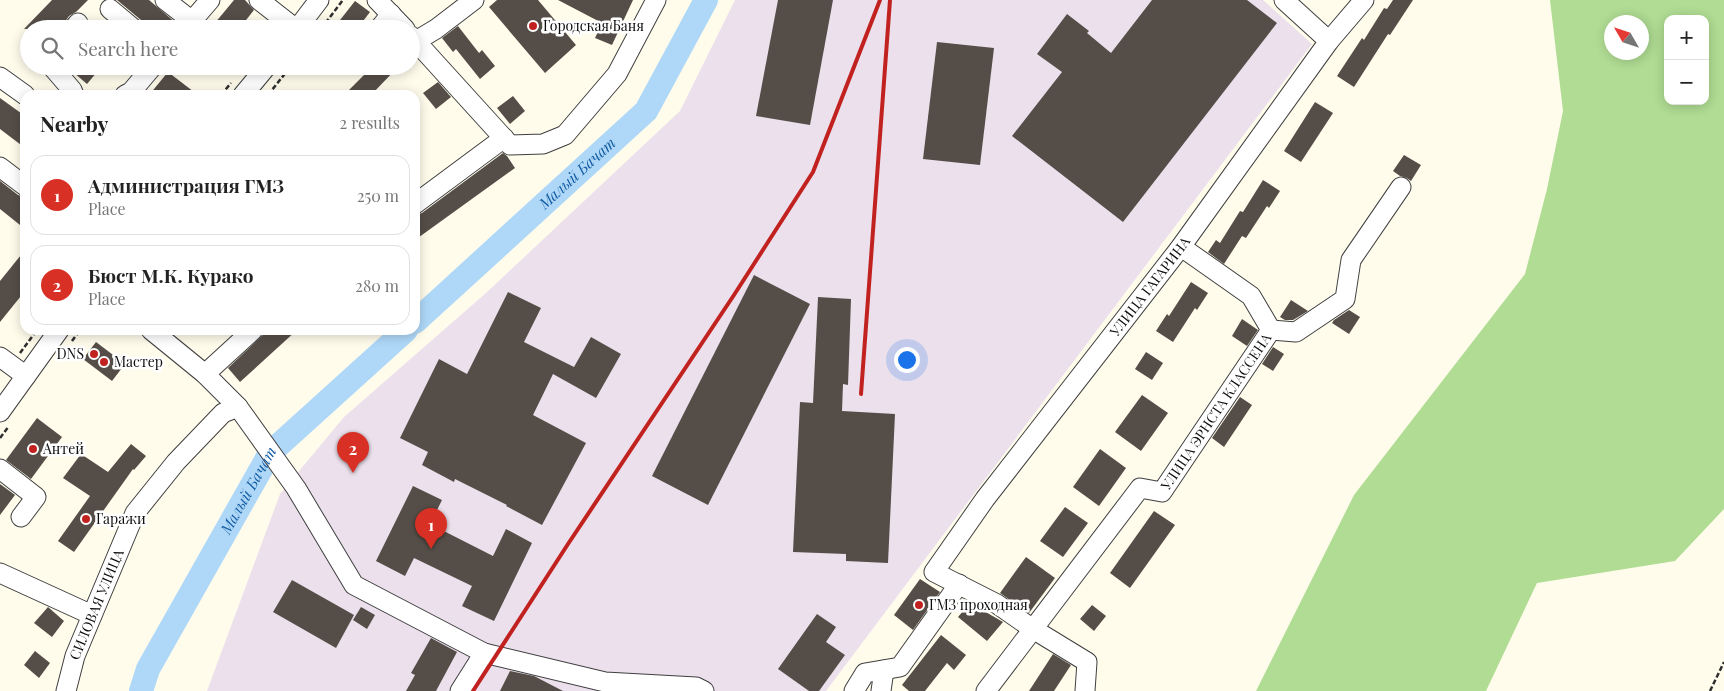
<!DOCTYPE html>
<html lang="en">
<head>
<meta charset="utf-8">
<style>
  :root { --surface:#fff; --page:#f6f6f6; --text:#222; --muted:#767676; --line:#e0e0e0; --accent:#d93025 }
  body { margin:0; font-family:"Playfair Display",serif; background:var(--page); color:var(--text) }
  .controls { position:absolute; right:15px; top:15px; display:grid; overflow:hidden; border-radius:10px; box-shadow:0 2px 12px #0003 }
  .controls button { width:45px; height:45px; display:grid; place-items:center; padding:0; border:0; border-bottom:1px solid var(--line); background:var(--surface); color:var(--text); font:25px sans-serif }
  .compass { position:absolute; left:1604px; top:15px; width:45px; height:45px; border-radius:50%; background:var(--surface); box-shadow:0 2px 12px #0003; rotate:309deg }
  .you { position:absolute; left:906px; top:359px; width:18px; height:18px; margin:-12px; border:4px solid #fff; border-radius:50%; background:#1a73e8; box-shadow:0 0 0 8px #1a73e833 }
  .badge { display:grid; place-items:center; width:32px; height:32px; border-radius:50%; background:var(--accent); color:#fff; font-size:16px; font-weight:700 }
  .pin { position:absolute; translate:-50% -41px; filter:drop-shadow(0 1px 2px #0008) }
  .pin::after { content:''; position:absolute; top:26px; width:18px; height:15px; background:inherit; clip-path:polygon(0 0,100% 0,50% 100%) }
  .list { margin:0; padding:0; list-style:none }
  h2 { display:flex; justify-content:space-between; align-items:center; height:65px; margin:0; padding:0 20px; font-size:21px }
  h2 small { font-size:16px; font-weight:400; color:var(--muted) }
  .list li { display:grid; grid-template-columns:32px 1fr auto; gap:15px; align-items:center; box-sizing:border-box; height:80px; margin:0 10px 10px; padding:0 10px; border:1px solid var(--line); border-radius:15px }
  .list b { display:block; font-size:19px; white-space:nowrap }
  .list p { margin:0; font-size:16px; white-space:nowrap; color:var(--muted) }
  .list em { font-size:16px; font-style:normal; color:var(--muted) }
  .icon { flex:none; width:28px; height:28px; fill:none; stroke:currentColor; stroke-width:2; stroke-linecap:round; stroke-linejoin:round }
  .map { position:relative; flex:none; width:1724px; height:691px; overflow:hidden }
  .search { position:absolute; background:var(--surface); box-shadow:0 2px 12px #0003; left:20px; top:20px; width:400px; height:55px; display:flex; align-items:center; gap:12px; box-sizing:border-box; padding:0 18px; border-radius:28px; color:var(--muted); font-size:19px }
  .panel { position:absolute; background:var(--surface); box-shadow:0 2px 12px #0003; left:20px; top:90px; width:400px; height:245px; border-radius:15px }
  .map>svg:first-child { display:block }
  .industrial { fill:#ebe0ec }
  .forest { fill:#b0dc93; fill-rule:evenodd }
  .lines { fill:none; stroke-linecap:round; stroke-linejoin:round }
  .river { stroke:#afd8f8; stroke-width:24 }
  .building { fill:#554e48 }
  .minor-casing { stroke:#3f3f3f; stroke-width:21 }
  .path { stroke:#2e2e2e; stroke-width:2.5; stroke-dasharray:5 2.5; stroke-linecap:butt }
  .minor { stroke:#fff; stroke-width:19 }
  .rail { stroke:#c12220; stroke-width:4 }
  .poi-dot { fill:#c12220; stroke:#fff; stroke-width:2 }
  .labels { text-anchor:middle; stroke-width:5; stroke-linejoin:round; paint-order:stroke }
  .poi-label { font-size:14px; fill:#0c0c0c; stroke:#fff; text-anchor:start }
  .street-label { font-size:14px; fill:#0c0c0c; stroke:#fff }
  .water-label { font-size:15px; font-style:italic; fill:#125ba2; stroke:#fff }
</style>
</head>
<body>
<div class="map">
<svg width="1724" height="691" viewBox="0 0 1724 691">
  <rect width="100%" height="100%" fill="#fffcec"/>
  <path class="industrial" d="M735,0H1263L1312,44L826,691H207L280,494L344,417L486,293L680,111Z"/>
  <path class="forest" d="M1550,0H1724V509L1675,561L1537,583L1486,691H1256L1354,495L1525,274L1547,189L1563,111ZM1668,19H1705V101H1668ZM1612,22H1642V52H1612Z"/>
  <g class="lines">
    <g class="river">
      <path id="s1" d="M415,322L646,111L706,0"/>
      <path id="s2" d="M141,691L148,669L270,453L406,330"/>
    </g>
  </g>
  <g class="building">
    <path d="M52,0H88L76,12L69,16L60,29H24Z"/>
    <path d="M117,0H149L176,23L171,29H145L141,20Z"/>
    <path d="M234,0H245L254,10L239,29H210Z"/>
    <path d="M497,0H538L576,45L545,73L489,7Z"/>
    <path d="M558,0H633L612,45L595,38L602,23Z"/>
    <path d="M778,0H833L810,125L756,116Z"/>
    <path d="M1152,0H1247L1277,23L1123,222L1012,136L1062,72L1037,54L1067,14L1089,31L1087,33L1111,53Z"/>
    <path d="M1393,0H1413L1390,35L1388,34L1354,87L1337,76L1362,38L1364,40L1384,8L1387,9Z"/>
    <path d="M355,1L370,12L357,29H333Z"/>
    <path d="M458,26L479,53L482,50L495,66L480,79L456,49L453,52L442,38Z"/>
    <path d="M937,42L994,48L980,165L923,159Z"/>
    <path d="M66,66H102L87,84Z"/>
    <path d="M373,66H399L371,95H344Z"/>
    <path d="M168,72L198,95H149Z"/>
    <path d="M438,82L451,97L436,109L423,93Z"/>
    <path d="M513,96L525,111L510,124L497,108Z"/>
    <path d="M0,98L25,116V148L0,129Z"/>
    <path d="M1315,102L1333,113L1301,162L1284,151Z"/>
    <path d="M503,153L507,156L515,168L415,240V215L422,213Z"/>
    <path d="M1404,155L1421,165L1411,181L1407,178L1400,176L1393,171Z"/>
    <path d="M1263,180L1280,191L1269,208L1267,206L1246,238L1242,236L1224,264L1208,252L1216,240L1220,243L1240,211L1243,212Z"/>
    <path d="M0,181L18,195L25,197V229L0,209Z"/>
    <path d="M25,250V291L0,322V281Z"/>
    <path d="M754,275L810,304L708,505L652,476Z"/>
    <path d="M1191,282L1208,293L1197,310L1195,308L1173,342L1156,331L1167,314L1169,316Z"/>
    <path d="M508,292L541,308L524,342L574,367L591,337L621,354L596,398L553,374L533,415L586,443L542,525L506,506L507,505L455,479L454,482L422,465L428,452L400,438L439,359L467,374Z"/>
    <path d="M818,297L851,299L848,385L843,384L842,411L895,414L888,563L846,561V554L793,552L800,402L813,403Z"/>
    <path d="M1291,300L1308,311L1293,320H1285L1280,317Z"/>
    <path d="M1349,310L1360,317L1349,334L1332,323L1334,320Z"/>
    <path d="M1242,319L1258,330L1247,346L1232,336Z"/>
    <path d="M268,330H297L240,382L228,368Z"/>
    <path d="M96,342L125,364L112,381L83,359Z"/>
    <path d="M1273,347L1284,354L1273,371L1262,364Z"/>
    <path d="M1146,352L1163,363L1152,380L1135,369Z"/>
    <path d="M1142,395L1168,413L1141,451L1115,432Z"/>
    <path d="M1240,397L1252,405L1224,447L1212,438Z"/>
    <path d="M37,418L62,437L31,479L6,460Z"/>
    <path d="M131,444L146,456L134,470L133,469L74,552L58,541L90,496L63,478L81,454L108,472Z"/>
    <path d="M1100,449L1126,468L1099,506L1073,487Z"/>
    <path d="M0,484L15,495L0,515Z"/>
    <path d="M413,486L442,500L430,524L493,556L506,529L532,543L494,621L462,606L472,586L414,558L405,576L376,561Z"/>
    <path d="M1065,507L1088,523L1063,557L1040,541Z"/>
    <path d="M1154,511L1175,525L1130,588L1110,573Z"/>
    <path d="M1026,557L1055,578L1029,613L1000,593Z"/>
    <path d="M920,579L940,592L913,630L894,615Z"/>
    <path d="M292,580L354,615L336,648L273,612Z"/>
    <path d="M970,603L1003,622L987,641L958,617Z"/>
    <path d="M1092,605L1106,616L1094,631L1080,619Z"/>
    <path d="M48,607L64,621L52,637L34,623Z"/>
    <path d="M361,607L375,615L367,629L353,620Z"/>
    <path d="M817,614L836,627L826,642L845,655L819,691H809L778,669Z"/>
    <path d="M941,635L966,655L954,670L947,663L925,691H909L902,685Z"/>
    <path d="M431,638L457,652L436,691H406L415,675L411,673Z"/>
    <path d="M35,651L50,663L39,678L24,665Z"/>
    <path d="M1053,654L1071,665L1054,691H1029Z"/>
    <path d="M510,671L534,676L563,691H500Z"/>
  </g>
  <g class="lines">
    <g class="minor-casing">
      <g id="minor">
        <path d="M165,0L192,21"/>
        <path d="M259,0L296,29"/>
        <path d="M377,0L405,29"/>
        <path d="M1284,0L1329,41"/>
        <path d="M110,9L134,29"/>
        <path d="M73,29L78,23"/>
        <path d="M185,29L210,0"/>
        <path d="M297,29L319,0"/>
        <path d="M379,29L391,14"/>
        <path d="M411,36L510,145L543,144L565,135L617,74L656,0"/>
        <path d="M416,41L436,29L474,0"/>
        <path d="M55,66L54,69L72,90L74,95"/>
        <path d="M0,77L25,95"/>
        <path d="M125,95L131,92L153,66"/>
        <path d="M243,95L267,66"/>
        <path d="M0,167L25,186"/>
        <path d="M415,204L504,138"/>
        <path d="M1271,330L1296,332L1345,299L1351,260L1401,187"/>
        <path d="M0,357L26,376"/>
        <path d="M205,374L253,330"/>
        <path d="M238,407L296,488L354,585L484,653L460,691"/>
        <path d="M0,412L59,330"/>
        <path d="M0,469L36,497L21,517"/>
        <path d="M0,573L92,615"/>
        <path d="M484,653L605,682L696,687L704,691"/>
        <path id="s3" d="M66,691L75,656L135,513L176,462L223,413L238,407L205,374L151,330"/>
        <path d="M854,691L865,673L900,667L959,584"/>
        <path d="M881,691L884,670"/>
        <path id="s4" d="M986,691L1140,488L1162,492L1271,330L1251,296L1187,251L1180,248"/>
        <path id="s5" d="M1085,691L1087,662L1033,629L997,604L934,572L985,499L1180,248L1329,41L1364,0"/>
      </g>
    </g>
    <g class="path">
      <path d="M321,29L343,0"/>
      <path d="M237,74L244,66"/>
      <path d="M221,95L231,83"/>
      <path d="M268,95L291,66"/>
      <path d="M72,341L80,330"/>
      <path d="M20,353L37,330"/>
      <path d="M0,438L9,426"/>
      <path d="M1710,691L1724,662"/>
    </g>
    <use href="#minor" class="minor"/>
    <g class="rail">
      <path d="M861,394L890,0"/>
      <path d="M473,691L568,544L734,295L813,172L880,0"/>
    </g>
  </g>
  <g class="poi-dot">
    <circle cx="533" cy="26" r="5"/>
    <circle cx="94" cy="354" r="5"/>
    <circle cx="104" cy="362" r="5"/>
    <circle cx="33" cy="449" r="5"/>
    <circle cx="86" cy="519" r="5"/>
    <circle cx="919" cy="605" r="5"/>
  </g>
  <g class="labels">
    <g class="poi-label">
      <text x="543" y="31">Городская Баня</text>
      <text x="84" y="359" text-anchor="end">DNS</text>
      <text x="114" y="367">Мастер</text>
      <text x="43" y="454">Антей</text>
      <text x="96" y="524">Гаражи</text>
      <text x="929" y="610">ГМЗ проходная</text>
    </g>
    <g class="street-label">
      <text dy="5" stroke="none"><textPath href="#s5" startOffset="565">УЛИЦА ГАГАРИНА</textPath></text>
      <text dy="5" stroke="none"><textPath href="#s4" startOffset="374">УЛИЦА ЭРНСТА КЛАССЕНА</textPath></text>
      <text dy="5" stroke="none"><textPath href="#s3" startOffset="92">СИЛОВАЯ УЛИЦА</textPath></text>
    </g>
    <g class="water-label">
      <text dy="5" stroke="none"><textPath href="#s1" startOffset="220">Малый Бачат</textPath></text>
      <text dy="5" stroke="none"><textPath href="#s2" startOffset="228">Малый Бачат</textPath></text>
    </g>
  </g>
</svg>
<div class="controls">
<button>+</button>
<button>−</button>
</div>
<svg class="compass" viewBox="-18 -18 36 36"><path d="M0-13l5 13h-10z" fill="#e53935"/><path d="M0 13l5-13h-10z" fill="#767676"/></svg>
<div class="you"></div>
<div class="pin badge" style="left:431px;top:549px">1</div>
<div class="pin badge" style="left:353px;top:473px">2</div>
<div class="search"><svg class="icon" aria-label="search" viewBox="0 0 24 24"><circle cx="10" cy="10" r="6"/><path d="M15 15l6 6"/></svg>Search here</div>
<section class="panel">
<h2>Nearby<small>2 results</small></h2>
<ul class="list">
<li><span class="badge">1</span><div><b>Администрация ГМЗ</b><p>Place</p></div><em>250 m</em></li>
<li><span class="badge">2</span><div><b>Бюст М.К. Курако</b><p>Place</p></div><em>280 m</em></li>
</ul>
</section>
</div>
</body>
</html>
